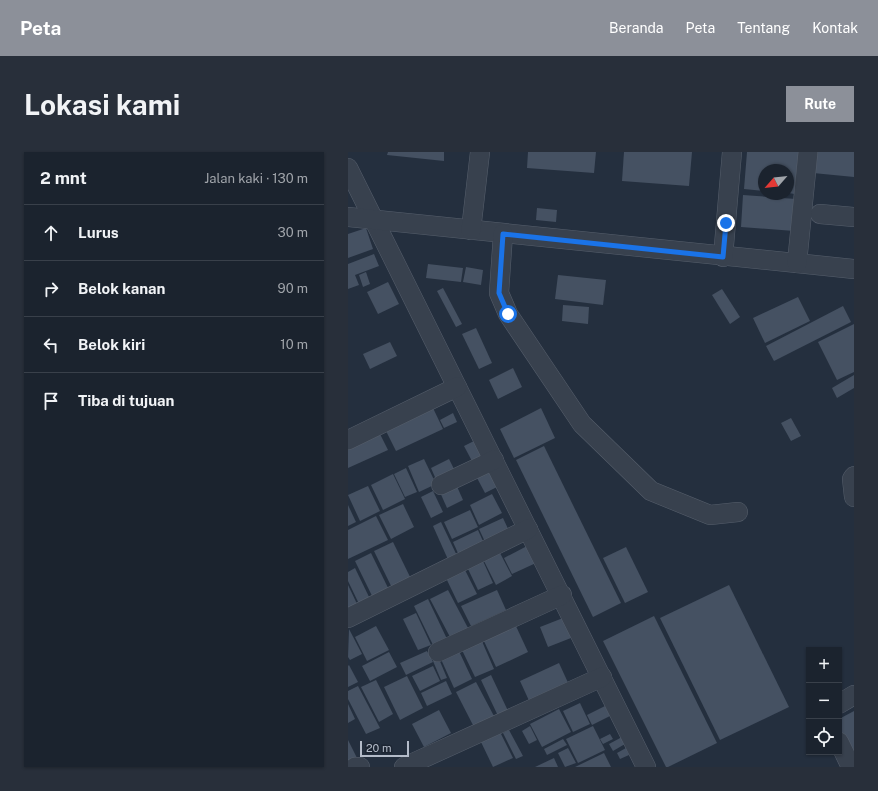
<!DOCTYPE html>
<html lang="id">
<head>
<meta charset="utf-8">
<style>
  :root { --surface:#1b232e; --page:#282f3a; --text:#f1f3f6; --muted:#a0a4aa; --line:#39404a; --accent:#8c9099 }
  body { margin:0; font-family:"Public Sans",sans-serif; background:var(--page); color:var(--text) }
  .controls { position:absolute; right:12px; bottom:12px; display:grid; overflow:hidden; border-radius:0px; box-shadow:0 1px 3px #0004 }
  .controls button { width:36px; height:36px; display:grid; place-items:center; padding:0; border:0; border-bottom:1px solid var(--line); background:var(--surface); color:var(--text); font:20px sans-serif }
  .compass { position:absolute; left:410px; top:12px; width:36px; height:36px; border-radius:50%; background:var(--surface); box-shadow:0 1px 3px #0004; rotate:242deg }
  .scale { position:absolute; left:12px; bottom:10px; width:49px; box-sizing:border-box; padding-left:4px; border:2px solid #b4bcc9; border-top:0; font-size:11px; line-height:14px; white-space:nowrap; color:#b4bcc9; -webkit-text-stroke:3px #1d2633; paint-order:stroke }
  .stop { position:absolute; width:12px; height:12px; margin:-9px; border:3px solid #1a73e8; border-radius:50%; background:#fff }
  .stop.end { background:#1a73e8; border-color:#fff; box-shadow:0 1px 4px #0008 }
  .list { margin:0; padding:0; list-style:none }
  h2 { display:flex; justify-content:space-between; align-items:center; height:52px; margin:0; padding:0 16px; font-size:17px }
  h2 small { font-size:13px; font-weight:400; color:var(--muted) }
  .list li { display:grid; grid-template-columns:26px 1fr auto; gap:12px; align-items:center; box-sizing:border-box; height:56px; padding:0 16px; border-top:1px solid var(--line) }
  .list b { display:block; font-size:15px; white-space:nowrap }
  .list em { font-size:13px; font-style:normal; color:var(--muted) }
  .icon { flex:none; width:22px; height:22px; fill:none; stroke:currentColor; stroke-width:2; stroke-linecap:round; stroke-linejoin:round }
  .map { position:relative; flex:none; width:506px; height:615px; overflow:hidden; border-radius:0px }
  header { display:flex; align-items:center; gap:24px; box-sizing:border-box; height:56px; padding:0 20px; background:var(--accent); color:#fff }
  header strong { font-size:19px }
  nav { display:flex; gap:22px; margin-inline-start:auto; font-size:14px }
  .intro { display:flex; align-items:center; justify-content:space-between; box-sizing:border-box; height:96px; padding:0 24px }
  h1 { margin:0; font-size:28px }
  .button { padding:10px 18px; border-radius:0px; background:var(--accent); color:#fff; font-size:14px; font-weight:700 }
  main { display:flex; gap:24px; padding:0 24px }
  aside { flex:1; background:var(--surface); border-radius:0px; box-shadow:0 1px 3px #0004 }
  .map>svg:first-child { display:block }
  .building { fill:#455162 }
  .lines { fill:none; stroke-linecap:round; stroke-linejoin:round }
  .minor-casing { stroke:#565f6c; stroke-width:20 }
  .minor { stroke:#38414e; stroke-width:19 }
  .route { stroke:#1a73e8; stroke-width:5 }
</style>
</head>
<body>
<header>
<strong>Peta</strong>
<nav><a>Beranda</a><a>Peta</a><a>Tentang</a><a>Kontak</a></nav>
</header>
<div class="intro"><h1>Lokasi kami</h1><a class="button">Rute</a></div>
<main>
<aside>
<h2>2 mnt<small>Jalan kaki · 130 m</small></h2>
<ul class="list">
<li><svg class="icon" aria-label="ahead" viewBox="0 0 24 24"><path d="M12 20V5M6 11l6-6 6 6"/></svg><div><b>Lurus</b></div><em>30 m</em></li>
<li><svg class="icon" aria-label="right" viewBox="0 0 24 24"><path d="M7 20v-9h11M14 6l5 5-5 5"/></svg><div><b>Belok kanan</b></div><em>90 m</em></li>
<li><svg class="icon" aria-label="left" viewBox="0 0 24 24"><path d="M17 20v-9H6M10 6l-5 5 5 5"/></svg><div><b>Belok kiri</b></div><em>10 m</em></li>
<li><svg class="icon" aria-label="arrive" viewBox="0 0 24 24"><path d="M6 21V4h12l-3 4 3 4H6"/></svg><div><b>Tiba di tujuan</b></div></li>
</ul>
</aside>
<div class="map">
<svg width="506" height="615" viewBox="0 0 506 615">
  <rect width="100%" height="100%" fill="#242f3e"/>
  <g class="building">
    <path d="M40,0H96V9L39,3Z"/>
    <path d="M180,0H248L246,21L179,16Z"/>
    <path d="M276,0H344L341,34L274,29Z"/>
    <path d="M399,0H451L447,42L440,41V18H416V39L396,37Z"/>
    <path d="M467,0H506V25L465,21Z"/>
    <path d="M395,43L448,47L446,79L393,75Z"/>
    <path d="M189,56L209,58L208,70L188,68Z"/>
    <path d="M18,76L25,97L0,106V82Z"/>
    <path d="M26,102L31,114L7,123L11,133L0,137V112Z"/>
    <path d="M80,112L115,116L113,130L78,126Z"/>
    <path d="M118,115L135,118L133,133L115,130Z"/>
    <path d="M18,120L22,132L15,135L11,123Z"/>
    <path d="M210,123L258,128L255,153L207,147Z"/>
    <path d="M40,130L51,152L30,162L19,140Z"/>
    <path d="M95,136L114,172L108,175L89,139Z"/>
    <path d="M374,137L392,165L382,172L364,143Z"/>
    <path d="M450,145L462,169L417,191L405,166Z"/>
    <path d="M215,153L241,155L240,172L214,169Z"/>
    <path d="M495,154L503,170L426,209L418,194Z"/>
    <path d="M506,172V220L489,228L470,190Z"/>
    <path d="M128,176L144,211L131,217L114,182Z"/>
    <path d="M42,190L49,204L22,217L15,202Z"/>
    <path d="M165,216L174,235L150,247L141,228Z"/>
    <path d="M506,223V236L489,246L484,236Z"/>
    <path d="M85,256L95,277L48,299L38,279Z"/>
    <path d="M193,256L207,286L166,306L152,277Z"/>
    <path d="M105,261L109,270L96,276L92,268Z"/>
    <path d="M443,266L453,284L443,289L433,271Z"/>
    <path d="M30,278L40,298L0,316V292Z"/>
    <path d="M126,289L135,306L125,311L116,294Z"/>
    <path d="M196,294L273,451L245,465L168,308Z"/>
    <path d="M76,307L88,332L71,340L60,314Z"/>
    <path d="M101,307L109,323L90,332L83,316Z"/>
    <path d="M58,316L69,340L57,345L46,322Z"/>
    <path d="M141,318L149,335L137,341L128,324Z"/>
    <path d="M45,322L57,347L35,358L23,333Z"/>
    <path d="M107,330L115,348L99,356L91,338Z"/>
    <path d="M20,334L32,359L12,369L0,343Z"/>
    <path d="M85,339L95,360L83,366L73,345Z"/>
    <path d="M144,342L154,361L131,373L122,353Z"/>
    <path d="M55,352L66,375L43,387L31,363Z"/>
    <path d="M0,353L8,370L0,374Z"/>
    <path d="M122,358L130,375L104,387L96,370Z"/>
    <path d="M28,364L40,388L0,407V378Z"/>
    <path d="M155,366L163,383L139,394L131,377Z"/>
    <path d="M93,370L111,408L102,412L85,374Z"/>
    <path d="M130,378L138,396L113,408L105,390Z"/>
    <path d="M45,390L65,431L46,440L26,399Z"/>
    <path d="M179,394L188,411L164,422L156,406Z"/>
    <path d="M278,395L300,440L277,451L255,406Z"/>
    <path d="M23,401L43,442L27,450L7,409Z"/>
    <path d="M152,401L164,424L148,433L136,409Z"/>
    <path d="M135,409L145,431L130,438L120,417Z"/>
    <path d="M115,414L129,442L110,451L97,424Z"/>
    <path d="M7,416L23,449L12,454L0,429V420Z"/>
    <path d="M0,433L11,456L0,461Z"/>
    <path d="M381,433L441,555L372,588L312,466Z"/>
    <path d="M100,438L120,476L102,485L82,447Z"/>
    <path d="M149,438L158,458L123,474L113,454Z"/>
    <path d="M80,447L99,487L85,493L66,454Z"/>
    <path d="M68,461L83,493L70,498L55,467Z"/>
    <path d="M306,464L369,591L320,615H318L255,489Z"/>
    <path d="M215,466L223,486L200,495L192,475Z"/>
    <path d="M167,472L180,500L148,515L135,487Z"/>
    <path d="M28,474L41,498L19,509L7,485Z"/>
    <path d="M1,477L14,502L2,508L0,505Z"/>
    <path d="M133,487L146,517L127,525L113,496Z"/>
    <path d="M110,497L124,527L106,536L92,505Z"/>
    <path d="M79,499L85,510L58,523L52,511Z"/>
    <path d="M41,500L49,515L22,529L14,514Z"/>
    <path d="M91,507L99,526L93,528L85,509Z"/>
    <path d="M211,511L222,535L183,553L172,529Z"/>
    <path d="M1,513L10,530L0,535V514Z"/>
    <path d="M85,514L92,529L72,539L64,524Z"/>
    <path d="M143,523L161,561L151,566L133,528Z"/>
    <path d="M59,524L75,556L52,568L36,535Z"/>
    <path d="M28,528L45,562L31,570L13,535Z"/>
    <path d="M98,529L104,542L79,554L73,541Z"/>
    <path d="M128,530L147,566L127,577L108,540Z"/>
    <path d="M10,534L32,576L18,582L0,547V539Z"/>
    <path d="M232,551L242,572L225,580L215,559Z"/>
    <path d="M0,552L7,567L0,571Z"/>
    <path d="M257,554L262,564L244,573L239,563Z"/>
    <path d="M211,557L223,580L194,595L182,572Z"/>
    <path d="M91,558L103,581L76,595L64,572Z"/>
    <path d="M506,559V606L491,576V567Z"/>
    <path d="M182,574L189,588L181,592L174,579Z"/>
    <path d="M245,574L257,598L230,611L218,587Z"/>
    <path d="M161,578L175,604L168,607L155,581Z"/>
    <path d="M152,580L165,606L145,615L133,590Z"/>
    <path d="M262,582L265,587L255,592L252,587Z"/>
    <path d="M274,585L277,592L265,599L261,592Z"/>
    <path d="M215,587L219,593L199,603L196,597Z"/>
    <path d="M0,588L9,606L0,611Z"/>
    <path d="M220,596L228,611L217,615L210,601Z"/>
    <path d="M278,596L281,603L272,607L269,601Z"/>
    <path d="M256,601L263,615H227Z"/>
    <path d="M206,606L210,615H187Z"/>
  </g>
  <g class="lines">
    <g class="minor-casing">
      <g id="minor">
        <path d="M0,16L298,615"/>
        <path d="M472,62L506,65"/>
        <path d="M0,65L506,117"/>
        <path d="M123,78L132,0"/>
        <path d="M155,82L151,141L160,162L234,272L303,339L362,363L390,360"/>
        <path d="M375,105L384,0"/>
        <path d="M449,111L460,0"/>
        <path d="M0,288L109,235"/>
        <path d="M506,324L504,327L506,345"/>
        <path d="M93,333L146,308"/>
        <path d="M0,466L180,377"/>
        <path d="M90,500L214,443"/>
        <path d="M491,552L506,543"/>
        <path d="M491,590L503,615"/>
        <path d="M7,615H12"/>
        <path d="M56,615L254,525"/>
      </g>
    </g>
    <use href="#minor" class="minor"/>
  </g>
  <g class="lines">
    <path class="route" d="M160,162L151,141L155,82L375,105L378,71"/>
  </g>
</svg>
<div class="controls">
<button>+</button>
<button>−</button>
<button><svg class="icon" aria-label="locate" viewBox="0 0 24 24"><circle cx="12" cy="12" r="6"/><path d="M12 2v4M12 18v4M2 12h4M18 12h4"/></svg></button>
</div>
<svg class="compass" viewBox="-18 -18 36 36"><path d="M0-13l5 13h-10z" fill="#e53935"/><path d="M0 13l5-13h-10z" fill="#a0a4aa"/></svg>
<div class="scale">20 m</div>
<div class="stop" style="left:160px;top:162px"></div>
<div class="stop end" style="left:378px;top:71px"></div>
</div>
</main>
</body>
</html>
